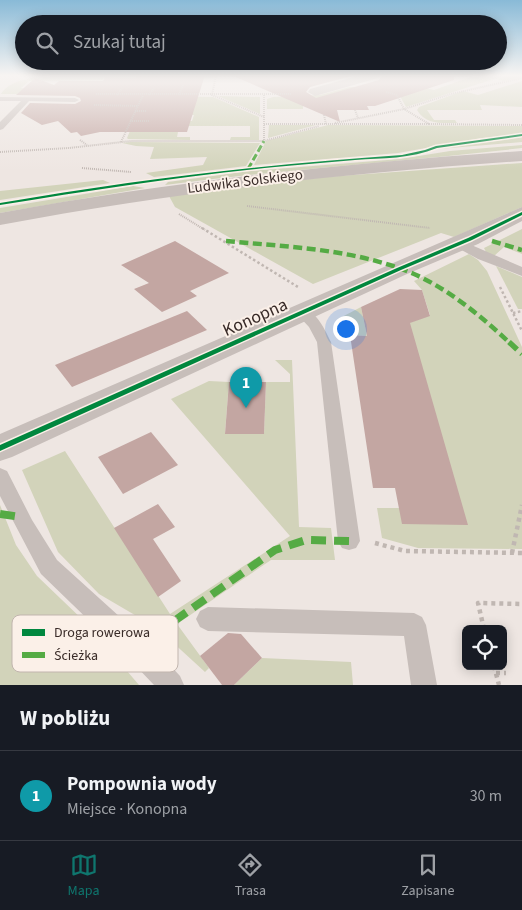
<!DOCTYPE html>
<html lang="pl">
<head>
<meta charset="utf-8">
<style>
  :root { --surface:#171b24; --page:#242831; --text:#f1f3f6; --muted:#9ea1a6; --line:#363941; --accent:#0f766e }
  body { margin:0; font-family:"Source Sans 3",sans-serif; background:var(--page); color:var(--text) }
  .controls { position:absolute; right:15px; bottom:15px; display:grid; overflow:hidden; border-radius:8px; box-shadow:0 2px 12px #0003 }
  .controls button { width:45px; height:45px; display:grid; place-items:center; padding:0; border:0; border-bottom:1px solid var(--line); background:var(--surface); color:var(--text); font:25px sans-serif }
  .you { position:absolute; left:345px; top:328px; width:18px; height:18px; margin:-12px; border:4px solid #fff; border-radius:50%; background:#1a73e8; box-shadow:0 0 0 8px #1a73e833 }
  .badge { display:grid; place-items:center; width:32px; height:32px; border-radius:50%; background:var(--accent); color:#fff; font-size:16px; font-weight:700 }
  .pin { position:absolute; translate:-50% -41px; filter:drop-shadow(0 1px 2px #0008) }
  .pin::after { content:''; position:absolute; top:26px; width:18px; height:15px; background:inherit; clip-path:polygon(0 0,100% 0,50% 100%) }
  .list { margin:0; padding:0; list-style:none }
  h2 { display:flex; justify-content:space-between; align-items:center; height:65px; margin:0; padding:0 20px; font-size:21px }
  h2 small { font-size:16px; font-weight:400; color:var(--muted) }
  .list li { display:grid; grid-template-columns:32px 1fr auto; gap:15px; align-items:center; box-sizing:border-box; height:90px; padding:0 20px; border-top:1px solid var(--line) }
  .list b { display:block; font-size:19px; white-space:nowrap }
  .list p { margin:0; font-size:16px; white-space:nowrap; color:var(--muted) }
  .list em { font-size:16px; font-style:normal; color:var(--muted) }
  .icon { flex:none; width:28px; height:28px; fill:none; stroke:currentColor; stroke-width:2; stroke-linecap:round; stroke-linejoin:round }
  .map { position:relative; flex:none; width:522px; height:685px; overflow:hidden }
  .search { position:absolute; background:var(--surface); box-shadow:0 2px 12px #0003; left:15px; right:15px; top:15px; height:55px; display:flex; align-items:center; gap:12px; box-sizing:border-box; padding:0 18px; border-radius:28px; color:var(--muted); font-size:19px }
  .sheet { height:155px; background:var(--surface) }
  nav { display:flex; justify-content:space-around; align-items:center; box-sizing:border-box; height:70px; border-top:1px solid var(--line); background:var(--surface); font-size:14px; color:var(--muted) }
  nav a { display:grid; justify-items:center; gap:2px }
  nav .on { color:var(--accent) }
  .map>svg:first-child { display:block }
  .green { fill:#d2d3ba }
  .building { fill:#c3a6a2 }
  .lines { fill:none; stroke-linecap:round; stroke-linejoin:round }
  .path-far2 { stroke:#c0b7b2; stroke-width:2; stroke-dasharray:1 1; stroke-linecap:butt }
  .path-far1 { stroke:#c0b7b2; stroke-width:2.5; stroke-dasharray:2.5 2.5; stroke-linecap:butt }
  .path { stroke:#c0b7b2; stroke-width:4.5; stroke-dasharray:4 4; stroke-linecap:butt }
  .service { fill:#c7beba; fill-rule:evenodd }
  .minor { fill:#c7beba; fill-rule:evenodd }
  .tertiary { fill:#c7beba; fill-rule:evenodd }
  .quiet-far3 { stroke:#55ab44; stroke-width:3; stroke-dasharray:7 3; stroke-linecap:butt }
  .quiet-far2 { stroke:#55ab44; stroke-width:4.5; stroke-dasharray:9 4.5; stroke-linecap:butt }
  .quiet-far1 { stroke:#55ab44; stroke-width:5.5; stroke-dasharray:11 5.5; stroke-linecap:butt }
  .quiet { stroke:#55ab44; stroke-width:8; stroke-dasharray:15 8; stroke-linecap:butt }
  .cycleway-casing { stroke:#fbf0e8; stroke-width:3 }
  .cycleway { fill:#00873e; fill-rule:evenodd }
  .labels { text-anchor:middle; stroke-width:4; stroke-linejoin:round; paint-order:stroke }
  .far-street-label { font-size:15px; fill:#392b28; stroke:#fbf0e8 }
  .street-label { font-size:18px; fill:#392b28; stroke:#fbf0e8 }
  .key { fill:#fbf0e8; stroke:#c1b5ae; stroke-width:1 }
  .key-label { font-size:14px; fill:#392b28 }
</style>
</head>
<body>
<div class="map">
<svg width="522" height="685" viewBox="0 0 522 685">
  <rect width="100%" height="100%" fill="#eee6e2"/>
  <g class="green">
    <path d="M60,75H213V78L168,80L105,77L102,80L29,81L21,88L32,89L28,94H1C11,77 42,77 60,75Z"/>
    <path d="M476,75H522V77L504,81L494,79L406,107L400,96L382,78L434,90Z"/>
    <path d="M522,81V107L480,105L482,110H427L434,120H455L457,123C441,123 426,125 417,110L419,107L463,91L478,95Z"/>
    <path d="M350,87H362L303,106V109H267V99L273,97L320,95Z"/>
    <path d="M152,96L213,97L259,117V140H230L231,137H250V126H176L178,120L192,121L194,115H173Z"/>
    <path d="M218,96L260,97V114Z"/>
    <path d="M133,124L139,132H178L177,137H190V140L128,139L127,138Z"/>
    <path d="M269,125H316L268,138Z"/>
    <path d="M328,125L522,126V134L482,138L398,153L254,165L266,141Z"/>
    <path d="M522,137V142L438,149Z"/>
    <path d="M122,143L131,142L260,143L246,166L154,177L146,173L203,165L207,157L150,159L154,147L136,146Z"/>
    <path d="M522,145V148C403,162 284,169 165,185L168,182L250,171L400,159L450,151Z"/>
    <path d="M522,163V207L454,237L441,233L313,284L175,207L169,196L325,177Z"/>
    <path d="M103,180L110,183L0,200V191Z"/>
    <path d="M133,186L145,188L0,213V208Z"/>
    <path d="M522,229V254L504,247L494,256L486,252L484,248Z"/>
    <path d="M469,254L478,260L487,271L522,347V549L418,548L382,538L377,508H399L409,323L430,315L422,290L414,281Z"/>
    <path d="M496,266L522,277V309H518Z"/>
    <path d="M361,307L367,336L349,335L338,319Z"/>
    <path d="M275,360H292L299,527L331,528L335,560H271L177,624L209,668L205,672L157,628L99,594L58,552L22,470L65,451L170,614L290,536L171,399L209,381L229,382L225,433L264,434L266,382H290V374Z"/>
    <path d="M0,505L16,545L37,576L85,622L139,685H0Z"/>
    <path d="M262,658L351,662L353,685H234Z"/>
  </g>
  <g class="building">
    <path d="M136,75H205L187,132H100L81,136L77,132L71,133L58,121L42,125L21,113L30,103L75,104L81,101L80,98L75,96L16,95L35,78L54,85L59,81H103L105,77L136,78Z"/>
    <path d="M231,75H355L310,87L306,92L316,98L379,80L382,75H454V80L375,106H367L369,110H337L340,122Z"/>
    <path d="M175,241L229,273L190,291L197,296L162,312L134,289L149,283L121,265Z"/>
    <path d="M400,289L422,290L430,316L410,323L468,525L402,524L395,488H373L350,335L367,336L361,307Z"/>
    <path d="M187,311L207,330L72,387L55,365Z"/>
    <path d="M229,382H266L264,434H225Z"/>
    <path d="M151,432L178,465L123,494L98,457Z"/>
    <path d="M158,504L175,527L153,539L181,581L158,597L114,528Z"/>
    <path d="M228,633L241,634L262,658L234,685H222L200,656Z"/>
  </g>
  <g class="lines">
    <g class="path-far2">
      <path d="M216,75L212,95L264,117"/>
      <path d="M30,78L55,75"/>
      <path d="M96,94H292"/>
      <path d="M117,95L122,88"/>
      <path d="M149,95L154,88"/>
      <path d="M179,95L183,85"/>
      <path d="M264,95V141"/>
      <path d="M94,105L138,106"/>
      <path d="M355,110L358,118"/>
      <path d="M135,111H146"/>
      <path d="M324,115L326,124"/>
      <path d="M130,121H149"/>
      <path d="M335,123L404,109L451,94L522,78"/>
      <path d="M264,124H429L404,109L397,95L386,92"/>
      <path d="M429,124L522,125"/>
      <path d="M80,140L87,145"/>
      <path d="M121,142L143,95"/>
      <path d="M0,152L69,148L131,141H264L319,126"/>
      <path d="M82,168L131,172"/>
      <path d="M247,206L430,228"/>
      <path d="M179,214L205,230"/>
    </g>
    <g class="path-far1">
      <path d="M202,228L298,287"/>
      <path d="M500,287L522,331"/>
      <path d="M513,313L522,311"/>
    </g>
    <g class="path">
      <path d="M375,543L405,551L522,553"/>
      <path d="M512,553L522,505"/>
      <path d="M484,629L478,603L522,604"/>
      <path d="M494,666L499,685"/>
      <path d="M496,673H506"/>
    </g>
    <g class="service">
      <path d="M0,97L75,98L79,100L75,102L29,101L3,129L0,130V122L21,101H0Z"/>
      <path d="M460,240L522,267V276L478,259L456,247L454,244L456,241Z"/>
      <path d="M302,308C317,311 325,330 331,342L360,541L356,548L349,550L342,548L338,541L317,342L309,327L295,312Z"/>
      <path d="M0,468L7,471L32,520L57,560L152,646L180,676L184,685H154L134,664L41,574L0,496Z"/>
      <path d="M208,607L414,613L422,617L426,625L437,685H411L404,636L208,631L200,627L196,619L200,611Z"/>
    </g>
    <g class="minor">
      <path d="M361,75H380L378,78L315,96L308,92L310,89Z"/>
      <path d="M522,207V221L478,244L407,274L12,457L0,461V434Z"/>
    </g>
    <path class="tertiary" d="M522,151V161C347,173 173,192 0,225V213C173,181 347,163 522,151Z"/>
    <path class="quiet-far3" d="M248,169L264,141"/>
    <g class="quiet-far2">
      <path d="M226,241C289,247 356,249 414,274C450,290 482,317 511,344"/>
      <path d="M492,241L522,250"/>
    </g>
    <path class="quiet-far1" d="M509,342L522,354"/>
    <g class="quiet">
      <path d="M0,514L21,517"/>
      <path d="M143,655L177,619L275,550L306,540L349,541"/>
    </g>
    <g class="cycleway-casing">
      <g id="cycleway">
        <path d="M522,134V136L437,148C411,159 382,158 355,160C328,162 301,165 275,167C183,176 91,190 0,205V203C133,180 267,164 402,155L425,150L436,146Z"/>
        <path d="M522,212V215L472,240L401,270L0,451V445L397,268L468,238Z"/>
      </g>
    </g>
    <use href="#cycleway" class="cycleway"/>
  </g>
  <linearGradient id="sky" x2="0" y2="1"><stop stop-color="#89bad7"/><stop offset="0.44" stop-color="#f7f4f2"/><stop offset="1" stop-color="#f7f4f2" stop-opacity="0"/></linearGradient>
  <rect width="522" height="171" fill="url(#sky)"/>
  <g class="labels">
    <g class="far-street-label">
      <text transform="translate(245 181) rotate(-7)" y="5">Ludwika Solskiego</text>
    </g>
    <g class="street-label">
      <text transform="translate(255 317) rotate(-24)" y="6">Konopna</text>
    </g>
  </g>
  <rect x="12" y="615" width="166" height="57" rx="8" class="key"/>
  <rect x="22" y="629" width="23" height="7" fill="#00873e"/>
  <rect x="22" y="652" width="23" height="6" fill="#55ab44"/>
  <g class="key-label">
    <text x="54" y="637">Droga rowerowa</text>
    <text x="54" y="660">Ścieżka</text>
  </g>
</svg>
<div class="controls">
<button><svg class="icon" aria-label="locate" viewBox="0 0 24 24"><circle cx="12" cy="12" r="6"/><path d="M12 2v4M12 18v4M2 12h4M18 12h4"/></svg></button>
</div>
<div class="you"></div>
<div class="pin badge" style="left:246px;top:408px;background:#0f9aa8">1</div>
<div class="search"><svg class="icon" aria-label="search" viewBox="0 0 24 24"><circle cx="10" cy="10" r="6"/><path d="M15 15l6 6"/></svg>Szukaj tutaj</div>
</div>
<section class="sheet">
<h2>W pobliżu<small></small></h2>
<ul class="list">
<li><span class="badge" style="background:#0f9aa8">1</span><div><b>Pompownia wody</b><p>Miejsce · Konopna</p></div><em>30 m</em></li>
</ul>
</section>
<nav>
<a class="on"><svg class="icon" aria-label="map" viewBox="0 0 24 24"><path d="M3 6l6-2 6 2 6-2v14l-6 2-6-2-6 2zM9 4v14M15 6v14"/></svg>Mapa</a>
<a><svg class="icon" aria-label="directions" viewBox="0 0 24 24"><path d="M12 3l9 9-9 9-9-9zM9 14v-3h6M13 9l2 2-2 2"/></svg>Trasa</a>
<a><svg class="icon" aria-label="saved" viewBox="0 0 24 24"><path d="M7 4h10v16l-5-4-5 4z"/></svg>Zapisane</a>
</nav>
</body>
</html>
